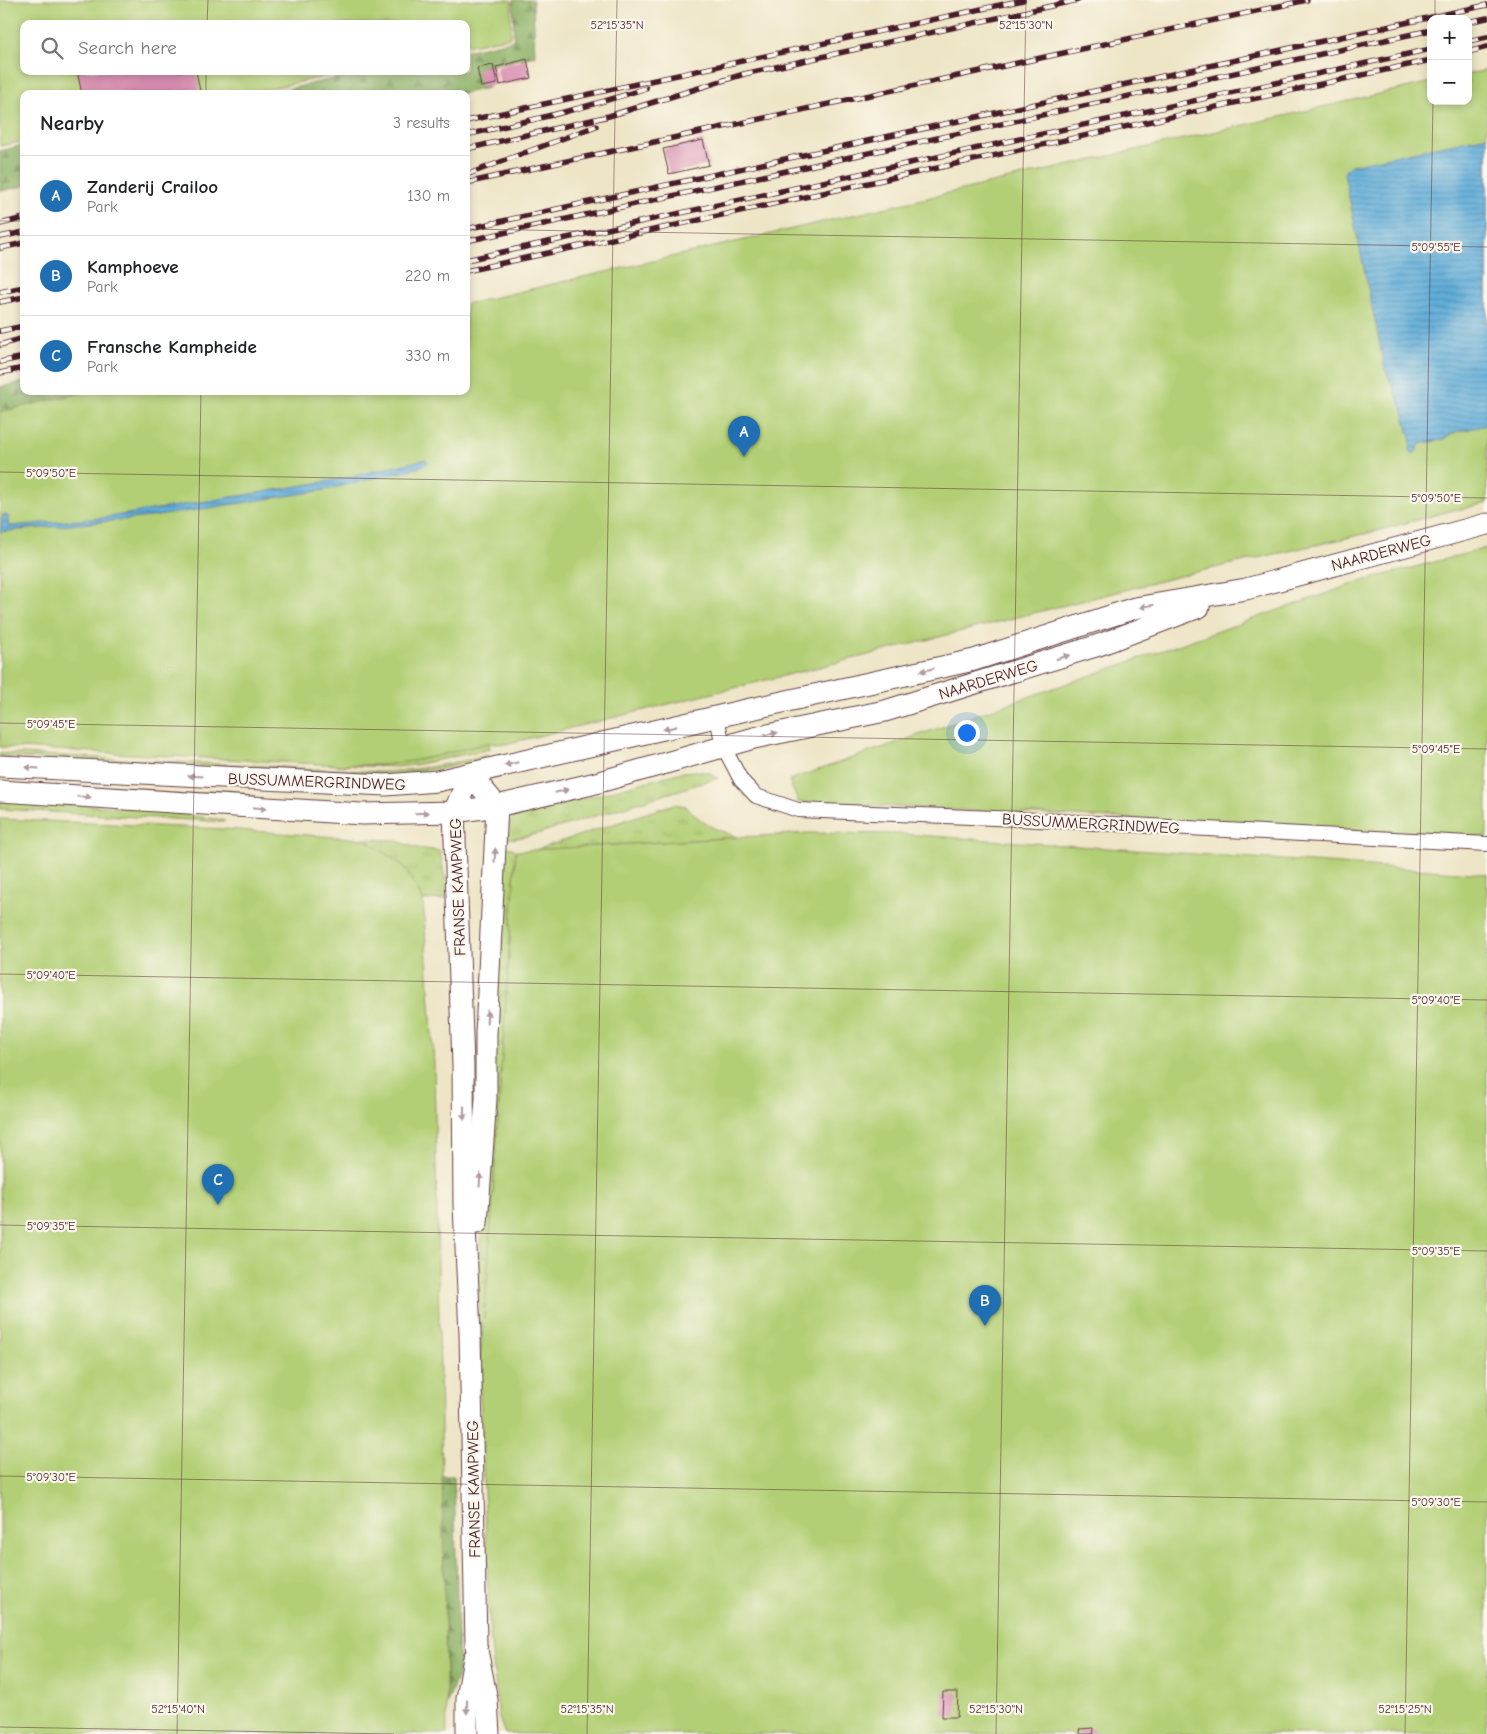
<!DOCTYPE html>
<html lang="en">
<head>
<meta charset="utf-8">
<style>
  :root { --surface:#fff; --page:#f6f6f6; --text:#202124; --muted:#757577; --line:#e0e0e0; --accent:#1f6fb2 }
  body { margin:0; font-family:"Comic Neue",sans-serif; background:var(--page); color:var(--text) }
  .controls { position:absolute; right:15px; top:15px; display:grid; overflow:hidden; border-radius:10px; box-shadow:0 2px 8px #0003 }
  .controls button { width:45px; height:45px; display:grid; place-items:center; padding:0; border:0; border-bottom:1px solid var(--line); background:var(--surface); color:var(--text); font:25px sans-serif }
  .you { position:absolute; left:966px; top:732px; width:18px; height:18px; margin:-12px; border:4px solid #fff; border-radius:50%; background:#1a73e8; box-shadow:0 0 0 8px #1a73e833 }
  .badge { display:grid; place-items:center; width:32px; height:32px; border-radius:50%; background:var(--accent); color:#fff; font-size:16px; font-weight:700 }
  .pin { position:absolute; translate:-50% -41px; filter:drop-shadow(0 1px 2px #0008) }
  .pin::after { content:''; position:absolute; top:26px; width:18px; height:15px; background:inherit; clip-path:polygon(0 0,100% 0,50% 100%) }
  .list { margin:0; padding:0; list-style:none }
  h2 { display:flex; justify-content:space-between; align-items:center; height:65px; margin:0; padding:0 20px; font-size:21px }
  h2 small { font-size:16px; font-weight:400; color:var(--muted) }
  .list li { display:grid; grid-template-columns:32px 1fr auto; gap:15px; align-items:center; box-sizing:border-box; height:80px; padding:0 20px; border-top:1px solid var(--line) }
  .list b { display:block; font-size:19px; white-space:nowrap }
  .list p { margin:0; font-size:16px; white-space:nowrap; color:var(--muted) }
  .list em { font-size:16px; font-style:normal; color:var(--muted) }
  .icon { flex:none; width:28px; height:28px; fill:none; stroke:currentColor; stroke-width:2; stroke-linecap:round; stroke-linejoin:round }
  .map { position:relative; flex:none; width:1487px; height:1734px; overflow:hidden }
  .search { position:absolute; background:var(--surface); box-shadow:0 2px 8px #0003; left:20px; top:20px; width:450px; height:55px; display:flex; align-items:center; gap:12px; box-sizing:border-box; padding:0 18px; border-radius:10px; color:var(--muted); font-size:19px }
  .panel { position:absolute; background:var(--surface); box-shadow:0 2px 8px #0003; left:20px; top:90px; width:450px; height:305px; border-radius:10px }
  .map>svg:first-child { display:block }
  .grass { fill:url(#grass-tufts); stroke:#7e7750 }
  .forest { fill:url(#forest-firs); stroke:#6c6848 }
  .park { fill:#b2cf75; stroke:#7e7750 }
  .water { fill:url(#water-rules); stroke:#556682 }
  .building { fill:#d78baf }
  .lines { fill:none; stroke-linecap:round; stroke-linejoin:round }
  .minor-casing { stroke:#633d42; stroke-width:16 }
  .primary-casing { stroke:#633d42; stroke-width:23 }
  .minor { stroke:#fff; stroke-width:14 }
  .primary { stroke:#fff; stroke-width:21 }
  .rail-casing { stroke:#4a1f2b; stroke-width:5.5 }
  .rail { stroke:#fbf7ec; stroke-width:4; stroke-dasharray:11; stroke-linecap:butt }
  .oneway { fill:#ae9aa0 }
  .ticks { fill:none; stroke:#4a1f2b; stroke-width:1; stroke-opacity:0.45 }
  .labels { text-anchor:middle; stroke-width:4.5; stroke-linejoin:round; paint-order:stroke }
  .street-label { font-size:16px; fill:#4a1f2b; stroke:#fbf7ec }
  .ticks-label { font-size:12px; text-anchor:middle; fill:#4a1f2b; stroke:#fbf7ec; stroke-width:4.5; stroke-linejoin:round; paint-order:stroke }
</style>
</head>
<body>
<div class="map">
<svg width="1487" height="1734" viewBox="0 0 1487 1734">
  <defs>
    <pattern id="grass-tufts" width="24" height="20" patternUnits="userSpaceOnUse" patternTransform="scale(1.25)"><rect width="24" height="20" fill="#b2cf75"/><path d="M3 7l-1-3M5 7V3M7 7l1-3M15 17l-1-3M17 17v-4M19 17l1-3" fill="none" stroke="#9bb165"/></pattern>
    <pattern id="forest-firs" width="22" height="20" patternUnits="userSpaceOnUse" patternTransform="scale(1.25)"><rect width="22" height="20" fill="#8db266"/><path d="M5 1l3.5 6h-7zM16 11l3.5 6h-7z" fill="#759054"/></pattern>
    <pattern id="water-rules" width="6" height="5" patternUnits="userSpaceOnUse" patternTransform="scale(1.25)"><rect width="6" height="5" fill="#60add9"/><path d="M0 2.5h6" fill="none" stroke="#518cb0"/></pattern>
  </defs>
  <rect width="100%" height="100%" fill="#fbf7ec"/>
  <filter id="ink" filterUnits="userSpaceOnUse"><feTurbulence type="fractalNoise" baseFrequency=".02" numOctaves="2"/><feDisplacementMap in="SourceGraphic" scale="10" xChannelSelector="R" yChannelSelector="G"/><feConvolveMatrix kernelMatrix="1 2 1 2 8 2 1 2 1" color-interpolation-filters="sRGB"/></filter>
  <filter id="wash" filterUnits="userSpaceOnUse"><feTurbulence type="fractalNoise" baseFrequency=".0096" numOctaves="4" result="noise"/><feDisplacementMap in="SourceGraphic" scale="20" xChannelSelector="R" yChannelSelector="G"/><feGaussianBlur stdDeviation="1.12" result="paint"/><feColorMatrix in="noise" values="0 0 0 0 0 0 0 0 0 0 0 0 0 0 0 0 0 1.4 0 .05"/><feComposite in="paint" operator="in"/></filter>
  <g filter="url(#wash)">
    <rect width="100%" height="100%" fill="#eee5c6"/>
    <g class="grass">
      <path d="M487,743H489L490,749L414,765L395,767L337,765H382L413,761Z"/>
      <path d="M0,753L382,772C417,770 453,764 488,755L486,759L445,768L390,775L0,757Z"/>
      <path d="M696,771L709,773L718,778L540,833L518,838L503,839L506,827L518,813L537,803L575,801L682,772Z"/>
      <path d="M0,800L134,808L224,820V822L0,809Z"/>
      <path d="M674,804L686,806C705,826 712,828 738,837L535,850Z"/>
      <path d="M364,839L394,840L417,848L440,851L447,890L446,899L423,900L404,866Z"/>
      <path d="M502,847L512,848L516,851L487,1282L479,1370V1284Z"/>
    </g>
    <g class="forest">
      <path d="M513,0H533L535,56L483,67L488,88L460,94H265L370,71H466V51L514,40Z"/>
      <path d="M24,145V186L0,191V151Z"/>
      <path d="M24,382V391H107L0,416V387Z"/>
      <path d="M441,1476H454L459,1672L447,1704Z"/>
    </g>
    <g class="park">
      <path d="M0,0H511V37L466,46V24H24V71H350L245,94H24V141L0,146Z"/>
      <path d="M1487,70V503L1462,509H1457L1373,532L1192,573L856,658L506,744L487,743L441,755L413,761L382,765H337L0,747V412L89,391H466V304L1431,82V101H1468V74Z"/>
      <path d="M1487,548V837L798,802L789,780L1362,581Z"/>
      <path d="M0,819L224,829L364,839L404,866L423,900L434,1063L447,1734H0Z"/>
      <path d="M808,833L902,834L1487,874V1734H505L499,1718L490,1634L479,1370L487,1282L516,851Z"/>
    </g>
    <g class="water">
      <path d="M1487,136V425L1456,432L1442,440L1424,443L1419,445L1416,452L1413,454L1410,450L1411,442L1402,408L1385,369L1344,173L1346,169L1351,165Z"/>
      <path d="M426,459L428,463L418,468L325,490L151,517L0,532L3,514L8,516V525L10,526L102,518L269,491L345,478Z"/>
    </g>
    <g id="blocks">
      <g class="building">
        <path d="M527,59L531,78L500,85L496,67Z"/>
        <path d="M493,65L497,84L481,87L477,68Z"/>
        <path d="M77,71H196L200,91L187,94H82Z"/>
        <path d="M703,140L709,165L669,174L663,149Z"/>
        <path d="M943,1692H958L957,1717H942Z"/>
        <path d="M1093,1728L1094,1734H1080L1079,1729Z"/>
      </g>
    </g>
  </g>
  <g filter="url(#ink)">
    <use href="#blocks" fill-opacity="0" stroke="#633d42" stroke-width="1"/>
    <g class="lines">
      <g class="minor-casing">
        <path id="minor" d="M717,717L723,746L741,780L756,796L798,810L1019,819L1487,844"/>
      </g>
      <g class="primary-casing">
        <g id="primary">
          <path d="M0,766L386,785L437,781L746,710L974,660L1135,608L1246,589L1487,524"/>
          <path d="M470,774L454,812L463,1065L464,1206L470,1333L476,1645L487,1700L489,1734"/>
          <path d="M470,774L497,806L486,1034V1099L477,1223"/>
          <path d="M0,791L362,814L454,812L497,806L592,784L754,738L885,711L1099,645L1199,607"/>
          <path d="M467,1734V1699L474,1658"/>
        </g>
      </g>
      <use href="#minor" class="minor"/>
      <use href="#primary" class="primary"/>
      <g class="rail-casing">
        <g id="rail">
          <path d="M1468,22L1487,18"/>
          <path d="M1468,41L1487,37"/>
          <path d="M1468,52L1487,47"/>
          <path d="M466,121L1023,0"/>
          <path d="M466,135C528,121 587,108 646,88"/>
          <path d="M466,149L609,116L744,74L1078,0"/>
          <path d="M466,175L596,126"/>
          <path d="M466,183L1307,0"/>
          <path d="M0,224L24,218"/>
          <path d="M466,229L1487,5"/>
          <path d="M0,237L24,232"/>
          <path d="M466,241L1431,30"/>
          <path d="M0,248L24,243"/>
          <path d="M466,260L1431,49"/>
          <path d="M466,271L1431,60"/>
          <path d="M0,292L24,287"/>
          <path d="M0,302L24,297"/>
          <path d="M0,331L24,326"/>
          <path d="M0,345L24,338"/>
          <path d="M0,362L24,357"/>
          <path d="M0,373L24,368"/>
        </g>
      </g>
      <use href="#rail" class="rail"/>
    </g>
    <defs><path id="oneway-solid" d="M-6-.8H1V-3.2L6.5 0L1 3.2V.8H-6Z" transform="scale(1.25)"/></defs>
    <g class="oneway">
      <use href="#oneway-solid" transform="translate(1147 606) rotate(170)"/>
      <use href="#oneway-solid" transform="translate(1063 657) rotate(-17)"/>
      <use href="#oneway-solid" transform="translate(927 670) rotate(167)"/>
      <use href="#oneway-solid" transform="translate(670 728) rotate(167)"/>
      <use href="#oneway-solid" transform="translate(771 734) rotate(-11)"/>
      <use href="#oneway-solid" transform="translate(511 764) rotate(167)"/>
      <use href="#oneway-solid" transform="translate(32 768) rotate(-177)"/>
      <use href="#oneway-solid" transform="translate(195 776) rotate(-177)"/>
      <use href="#oneway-solid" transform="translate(562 791) rotate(-13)"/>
      <use href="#oneway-solid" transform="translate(84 797) rotate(4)"/>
      <use href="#oneway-solid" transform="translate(260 808) rotate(3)"/>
      <use href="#oneway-solid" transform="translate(422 813) rotate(-2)"/>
      <use href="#oneway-solid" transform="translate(495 855) rotate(-86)"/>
      <use href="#oneway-solid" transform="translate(487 1017) rotate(-87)"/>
      <use href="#oneway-solid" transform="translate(464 1113) rotate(90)"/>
      <use href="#oneway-solid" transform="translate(480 1180) rotate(-86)"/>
      <use href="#oneway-solid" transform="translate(467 1707) rotate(91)"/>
    </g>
  </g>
  <path class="ticks" d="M1435,19V0M207,24L208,0M206,94V71M0,221H24M466,229L1487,247M0,472L1487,498M0,723L1487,749M0,974L1487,1000M0,1225L1487,1251M0,1476L1487,1502M0,1727L394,1734M177,1734L201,391M587,1734L617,0M996,1734L1026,0M1405,1734L1433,101"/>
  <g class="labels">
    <g class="street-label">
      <text transform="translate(1381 552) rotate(-15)" y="6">NAARDERWEG</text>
      <text transform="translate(988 679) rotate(-17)" y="6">NAARDERWEG</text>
      <text transform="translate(317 781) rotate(2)" y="6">BUSSUMMERGRINDWEG</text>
      <text transform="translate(1091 823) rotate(3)" y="6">BUSSUMMERGRINDWEG</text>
      <text transform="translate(457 887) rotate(-92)" y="6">FRANSE KAMPWEG</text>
      <text transform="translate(473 1489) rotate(-91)" y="6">FRANSE KAMPWEG</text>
    </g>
  </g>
  <g class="ticks-label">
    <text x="617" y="29">52°15'35"N</text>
    <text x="1026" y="29">52°15'30"N</text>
    <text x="1436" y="251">5°09'55"E</text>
    <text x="51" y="477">5°09'50"E</text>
    <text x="1436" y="502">5°09'50"E</text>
    <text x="51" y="728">5°09'45"E</text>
    <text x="1436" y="753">5°09'45"E</text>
    <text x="51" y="979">5°09'40"E</text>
    <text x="1436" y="1004">5°09'40"E</text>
    <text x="51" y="1230">5°09'35"E</text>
    <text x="1436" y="1255">5°09'35"E</text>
    <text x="51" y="1481">5°09'30"E</text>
    <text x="1436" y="1506">5°09'30"E</text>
    <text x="178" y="1713">52°15'40"N</text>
    <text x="587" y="1713">52°15'35"N</text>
    <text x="996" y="1713">52°15'30"N</text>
    <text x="1405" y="1713">52°15'25"N</text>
  </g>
</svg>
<div class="controls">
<button>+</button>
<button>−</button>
</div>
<div class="you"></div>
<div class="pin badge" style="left:744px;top:457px">A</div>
<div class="pin badge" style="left:985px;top:1326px">B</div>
<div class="pin badge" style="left:218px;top:1205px">C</div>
<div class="search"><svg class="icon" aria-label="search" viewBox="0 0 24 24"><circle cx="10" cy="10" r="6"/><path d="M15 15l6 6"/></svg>Search here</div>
<section class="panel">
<h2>Nearby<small>3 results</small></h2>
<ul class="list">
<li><span class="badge">A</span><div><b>Zanderij Crailoo</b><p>Park</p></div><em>130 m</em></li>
<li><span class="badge">B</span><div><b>Kamphoeve</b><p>Park</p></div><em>220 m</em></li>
<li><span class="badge">C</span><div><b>Fransche Kampheide</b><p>Park</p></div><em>330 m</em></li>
</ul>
</section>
</div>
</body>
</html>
